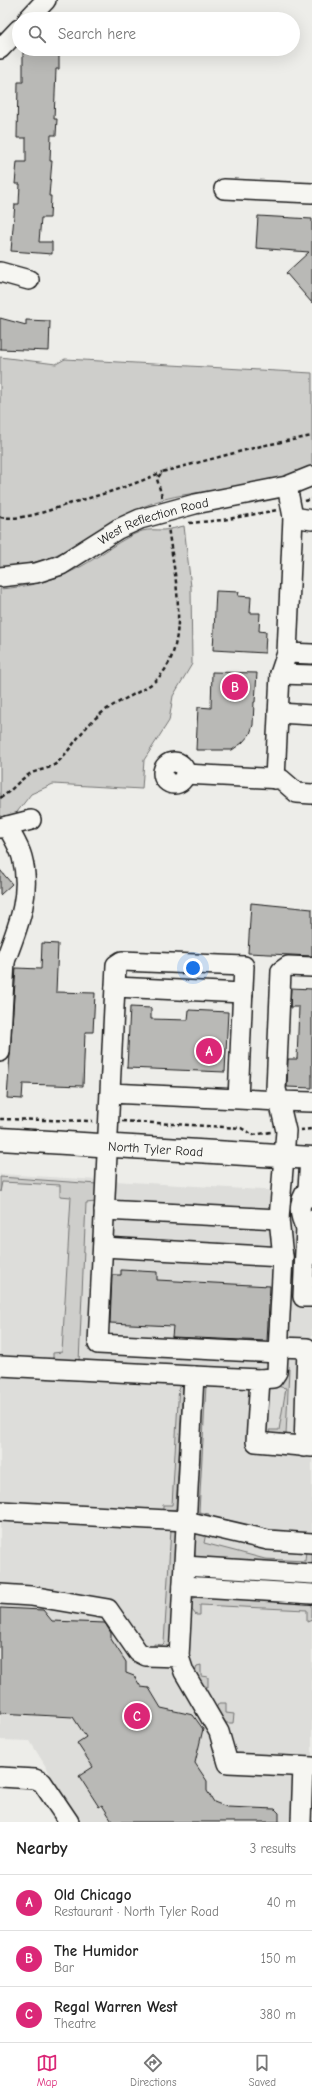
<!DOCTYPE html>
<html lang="en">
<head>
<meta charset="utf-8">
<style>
  :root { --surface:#fff; --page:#f6f6f6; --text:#222; --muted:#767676; --line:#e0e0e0; --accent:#db2777 }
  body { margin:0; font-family:"Comic Neue",sans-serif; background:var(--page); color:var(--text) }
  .you { position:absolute; left:193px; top:968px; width:14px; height:14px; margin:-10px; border:3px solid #fff; border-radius:50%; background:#1a73e8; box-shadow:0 0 0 6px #1a73e833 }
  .badge { display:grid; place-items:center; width:26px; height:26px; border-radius:50%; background:var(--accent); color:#fff; font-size:13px; font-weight:700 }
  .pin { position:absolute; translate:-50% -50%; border:2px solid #fff; box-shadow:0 1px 4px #0006 }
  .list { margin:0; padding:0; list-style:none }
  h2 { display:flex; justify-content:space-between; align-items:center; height:52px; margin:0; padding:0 16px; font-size:17px }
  h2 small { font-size:13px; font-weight:400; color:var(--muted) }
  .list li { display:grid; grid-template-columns:26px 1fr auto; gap:12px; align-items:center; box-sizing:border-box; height:56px; padding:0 16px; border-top:1px solid var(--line) }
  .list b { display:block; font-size:15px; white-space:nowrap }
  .list p { margin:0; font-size:13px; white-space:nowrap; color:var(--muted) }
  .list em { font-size:13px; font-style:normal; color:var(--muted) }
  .icon { flex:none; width:22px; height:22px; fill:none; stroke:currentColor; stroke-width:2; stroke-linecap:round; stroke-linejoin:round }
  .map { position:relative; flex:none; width:312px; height:1822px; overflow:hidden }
  .search { position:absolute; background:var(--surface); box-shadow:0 4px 16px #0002; left:12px; right:12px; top:12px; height:44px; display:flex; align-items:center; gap:10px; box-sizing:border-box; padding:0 14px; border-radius:22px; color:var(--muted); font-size:15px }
  .sheet { height:220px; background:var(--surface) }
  nav { display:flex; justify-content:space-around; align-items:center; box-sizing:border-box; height:56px; border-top:1px solid var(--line); background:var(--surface); font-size:11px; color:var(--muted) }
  nav a { display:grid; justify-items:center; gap:2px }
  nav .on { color:var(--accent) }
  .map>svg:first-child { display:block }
  .built { fill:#ddddda }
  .green { fill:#cececb; stroke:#757574 }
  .building { fill:#b9b9b6; stroke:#1c1c1c }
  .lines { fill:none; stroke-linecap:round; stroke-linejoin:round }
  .minor-casing { stroke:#1c1c1c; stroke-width:22 }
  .major-casing { stroke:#1c1c1c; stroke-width:25 }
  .path { stroke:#1c1c1c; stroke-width:2.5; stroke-dasharray:4 3; stroke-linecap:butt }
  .minor { stroke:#f6f6f2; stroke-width:19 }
  .major { stroke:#f6f6f2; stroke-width:22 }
  .labels { text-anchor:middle; stroke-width:3; stroke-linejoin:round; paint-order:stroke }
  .street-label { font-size:13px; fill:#1c1c1c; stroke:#f6f6f2 }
</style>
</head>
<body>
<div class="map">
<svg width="312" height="1822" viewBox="0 0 312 1822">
  <rect width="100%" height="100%" fill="#edede9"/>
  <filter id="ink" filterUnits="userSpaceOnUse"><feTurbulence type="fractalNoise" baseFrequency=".025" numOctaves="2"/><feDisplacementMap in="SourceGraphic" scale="8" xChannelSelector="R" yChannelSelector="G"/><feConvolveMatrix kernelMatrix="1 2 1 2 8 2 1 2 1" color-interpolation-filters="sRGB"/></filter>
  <g filter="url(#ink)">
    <path class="built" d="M0,1174L312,1193V1822H80L30,1741L0,1740Z"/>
    <g class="green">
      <path d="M0,357L56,364L65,359L312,373V468C288,478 261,484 236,488C209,492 181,493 155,502C121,514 94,537 62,552C42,562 21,566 0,568Z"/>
      <path d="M184,526L191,587L192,664L173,696L169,721L144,760L142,789L53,784L31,794L14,816L0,820V589C28,587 57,580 82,566C102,555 120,539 142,531C150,529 156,530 163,530C170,530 178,527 184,526Z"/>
      <path d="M0,1177L97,1184L96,1202L86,1203L79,1362L53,1360V1353L62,1352L71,1197L60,1196V1185L2,1182L0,1192Z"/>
      <path d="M285,1369H289L286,1435L270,1434L269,1430H279L286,1388L276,1386Z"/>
      <path d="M179,1384H183L176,1508L174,1510L163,1509V1505H172Z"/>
      <path d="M201,1384L206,1385L199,1512L209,1514V1518L196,1515Z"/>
      <path d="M171,1529L177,1530L170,1648L154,1650V1644L162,1645L164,1643Z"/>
      <path d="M196,1532L206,1533L204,1543L265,1559L305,1561L306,1550H312V1565L195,1558L194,1534Z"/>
      <path d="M198,1575L311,1583L199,1578Z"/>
      <path d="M197,1596L310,1603L312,1604V1620L307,1622V1610L200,1605V1615H196L192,1610V1600Z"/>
      <path d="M201,1665V1676L208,1677V1687L200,1684L195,1673L197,1666Z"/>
      <path d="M219,1703H226V1713L234,1714L233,1723H226L216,1708Z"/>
    </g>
    <g class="building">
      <path d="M59,49V69H56L54,119H57L56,135H51L50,161H52L49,196H51L50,218H41L39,242H52V254L11,251L15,204H19L20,184H15L17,162H26V138H17L18,82H23V50Z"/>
      <path d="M258,216L312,219V303L286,273L309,252L256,248Z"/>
      <path d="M0,318L26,325V320L50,321L49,351L0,349Z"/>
      <path d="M216,591L239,592L238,596L251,597L250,613H260L259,631L266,632L265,653L213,650Z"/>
      <path d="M212,672L257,673L255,702H254L253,725L250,734L242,743L232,750H196L198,707L211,708Z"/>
      <path d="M0,870L12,884L0,895Z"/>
      <path d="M251,903L312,909V956L248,953Z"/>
      <path d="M42,943L58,944L56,992L95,993L93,1032H85L83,1086L23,1084L22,1099L7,1098L16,968L41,969Z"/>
      <path d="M291,988L312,989V1088L287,1087L288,1059H297L299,1007H290Z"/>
      <path d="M130,1007L151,1008V1019L188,1020L189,1010L228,1012L225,1072L127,1068Z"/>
      <path d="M121,1270L157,1272V1280L270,1286L267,1341L172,1337L173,1326L110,1323L112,1275H121Z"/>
      <path d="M0,1608L43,1610L52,1621L105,1623L111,1633V1639L126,1662V1673L134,1676L141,1687L149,1688L161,1708L193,1715L203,1729L195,1763L207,1781V1791L214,1802L227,1807L275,1809L279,1813V1822H113L102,1805L99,1807L79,1776L93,1767L77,1743L86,1737L73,1717L0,1713Z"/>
    </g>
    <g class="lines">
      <g class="minor-casing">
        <g id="minor">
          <path d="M28,19L46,0"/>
          <path d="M0,49L19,29"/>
          <path d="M224,189L312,193"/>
          <path d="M0,272L29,280"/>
          <path d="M287,486L293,517L287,653L312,654"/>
          <path d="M293,517L312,520"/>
          <path id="s1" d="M0,577L36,573L61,565L118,529L140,519L195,504L287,486L312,476"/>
          <path d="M280,674L312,675"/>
          <path d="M278,713L312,715"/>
          <circle cx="174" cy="773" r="11"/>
          <path d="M185,774L281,779L297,793L312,794"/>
          <path d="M275,779L280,674L287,653"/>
          <path d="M0,828L31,820"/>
          <path d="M5,961C18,927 32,894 22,857C19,846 12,836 7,826"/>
          <path d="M0,962L5,961L0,1052"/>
          <path d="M312,967L288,966L281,971L276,1089L279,1101L312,1102"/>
          <path d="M115,987L243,993"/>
          <path d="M110,1093L238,1099L244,966L122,961L116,965C110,1091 104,1217 98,1344L278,1353L283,1257L279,1219L286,1131L279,1101L238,1099"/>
          <path d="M310,1158L308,1189L312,1197"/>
          <path d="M104,1210L279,1219"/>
          <path d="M312,1220L306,1228L303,1297H312"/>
          <path d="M306,1228C298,1214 298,1202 308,1189"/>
          <path d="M103,1247L283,1257"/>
          <path d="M278,1347L307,1348L304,1447"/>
          <path d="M0,1366L194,1376L179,1657"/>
          <path d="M194,1376L260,1379L256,1442L312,1447"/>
          <path d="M260,1379L273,1378L277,1372L278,1353"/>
          <path d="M0,1511L186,1521L268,1540L312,1543"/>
          <path d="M184,1566L312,1574"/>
          <path d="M183,1586L312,1594"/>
          <path d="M0,1594L31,1596L108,1609L138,1652L146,1656L179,1657L184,1672L219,1732L228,1763L312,1767"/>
          <path d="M0,1777L35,1779L42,1782L69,1822"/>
          <path d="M301,1822L303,1767"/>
        </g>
      </g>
      <g class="major-casing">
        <g id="major">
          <path id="s2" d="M0,1139L312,1158"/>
        </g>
      </g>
      <g class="path">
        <path d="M162,497L157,479L162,472L261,446L312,436"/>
        <path d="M305,501L312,499"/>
        <path d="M0,517C24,521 49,510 72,503C103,494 132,486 162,472"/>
        <path d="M189,523L223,520L277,510"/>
        <path d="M0,798C11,792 18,781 28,775C37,769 50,770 58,762C73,747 81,730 98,716C115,701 138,695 155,681C194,647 173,570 168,526"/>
        <path d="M0,1119L93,1121"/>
        <path d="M122,1121L241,1128L253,1135L271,1132"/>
        <path d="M300,1130L312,1129"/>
      </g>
      <use href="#minor" class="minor"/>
      <use href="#major" class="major"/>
    </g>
  </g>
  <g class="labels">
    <g class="street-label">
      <text dy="5" stroke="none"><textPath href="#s1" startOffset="166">West Reflection Road</textPath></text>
      <text dy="5" stroke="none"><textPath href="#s2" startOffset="156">North Tyler Road</textPath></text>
    </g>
  </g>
</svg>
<div class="you"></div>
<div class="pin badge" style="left:209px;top:1051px">A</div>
<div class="pin badge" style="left:235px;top:687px">B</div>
<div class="pin badge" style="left:137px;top:1716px">C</div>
<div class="search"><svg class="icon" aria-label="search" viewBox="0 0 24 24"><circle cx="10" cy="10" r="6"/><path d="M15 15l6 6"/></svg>Search here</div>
</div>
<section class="sheet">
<h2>Nearby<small>3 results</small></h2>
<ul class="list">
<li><span class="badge">A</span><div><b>Old Chicago</b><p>Restaurant · North Tyler Road</p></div><em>40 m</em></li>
<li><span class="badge">B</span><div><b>The Humidor</b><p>Bar</p></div><em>150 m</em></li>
<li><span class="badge">C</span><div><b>Regal Warren West</b><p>Theatre</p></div><em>380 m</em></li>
</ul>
</section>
<nav>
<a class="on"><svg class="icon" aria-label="map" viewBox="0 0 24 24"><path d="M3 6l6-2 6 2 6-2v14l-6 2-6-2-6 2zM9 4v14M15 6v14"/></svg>Map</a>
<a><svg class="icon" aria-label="directions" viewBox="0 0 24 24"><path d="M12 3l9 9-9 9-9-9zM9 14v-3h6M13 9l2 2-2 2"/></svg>Directions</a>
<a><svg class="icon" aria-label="saved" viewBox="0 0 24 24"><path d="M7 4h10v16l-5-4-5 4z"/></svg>Saved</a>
</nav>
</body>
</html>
